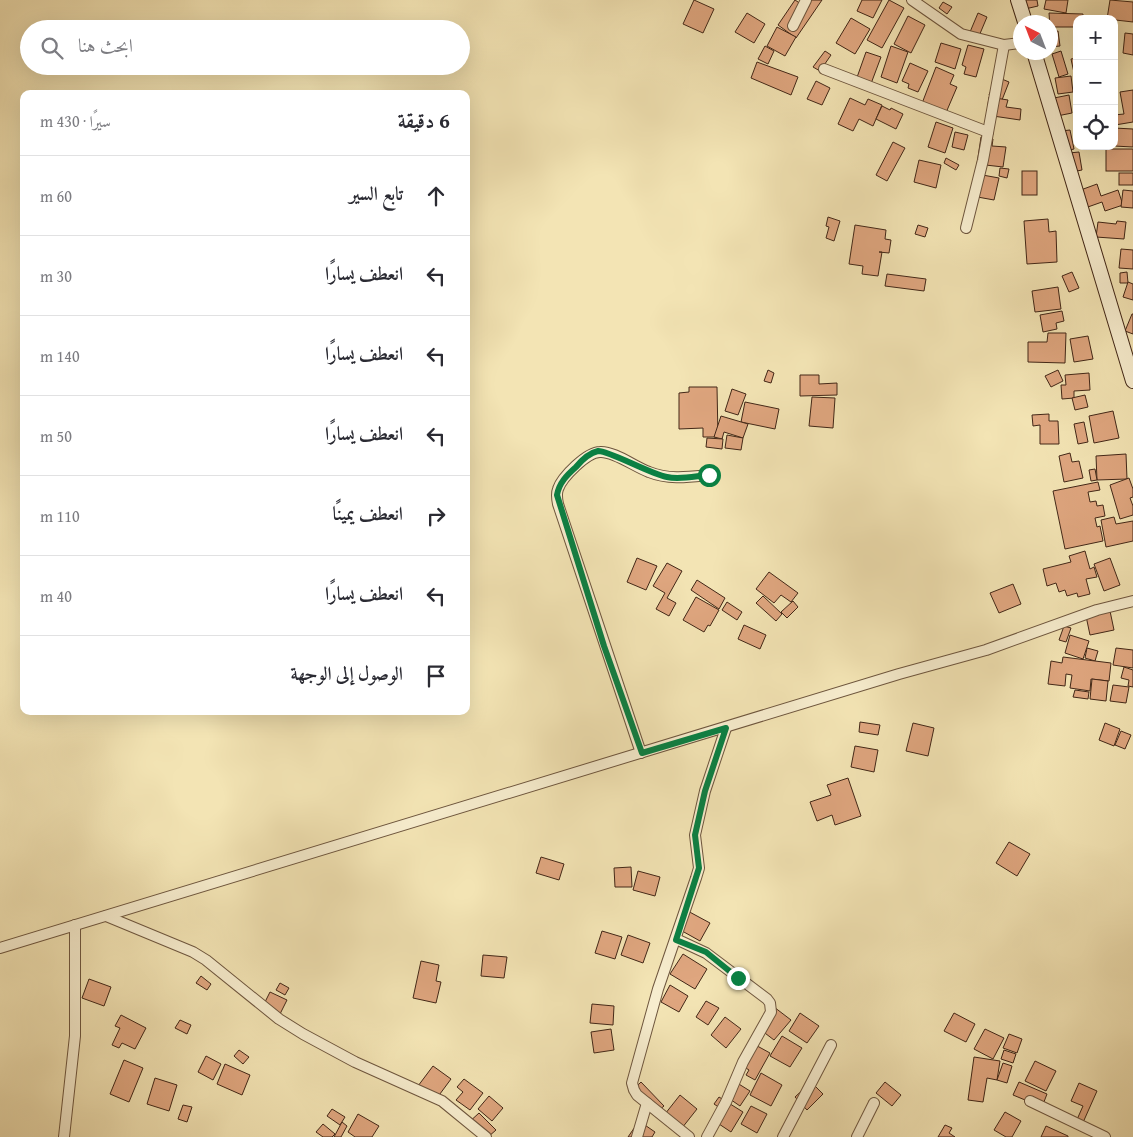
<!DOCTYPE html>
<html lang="ar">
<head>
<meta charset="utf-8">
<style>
  :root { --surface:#fff; --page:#f7f7f7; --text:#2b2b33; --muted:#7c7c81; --line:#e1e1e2 }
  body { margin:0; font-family:"Gentium Book Plus",Amiri,serif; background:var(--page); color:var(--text); direction:rtl }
  .controls { position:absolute; right:15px; top:15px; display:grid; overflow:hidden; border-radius:10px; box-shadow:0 5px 20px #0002 }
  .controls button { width:45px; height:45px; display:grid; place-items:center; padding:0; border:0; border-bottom:1px solid var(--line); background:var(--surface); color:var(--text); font:25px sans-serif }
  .compass { position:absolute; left:1013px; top:15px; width:45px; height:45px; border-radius:50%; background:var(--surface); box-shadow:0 5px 20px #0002; rotate:318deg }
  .stop { position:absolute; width:15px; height:15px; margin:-11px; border:4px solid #0b8043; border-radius:50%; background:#fff }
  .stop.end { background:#0b8043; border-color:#fff; box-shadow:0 1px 5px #0008 }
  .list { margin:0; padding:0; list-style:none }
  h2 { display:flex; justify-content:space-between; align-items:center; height:65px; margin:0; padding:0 20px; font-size:21px }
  h2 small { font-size:16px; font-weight:400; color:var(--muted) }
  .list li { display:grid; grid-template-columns:32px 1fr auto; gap:15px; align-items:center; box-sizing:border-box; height:80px; padding:0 20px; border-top:1px solid var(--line) }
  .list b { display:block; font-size:19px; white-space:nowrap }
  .list em { font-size:16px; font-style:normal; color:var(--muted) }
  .icon { flex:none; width:28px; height:28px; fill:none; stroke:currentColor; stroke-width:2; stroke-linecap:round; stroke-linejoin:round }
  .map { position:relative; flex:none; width:1133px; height:1137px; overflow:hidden; direction:ltr }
  .search { position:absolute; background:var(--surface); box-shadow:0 5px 20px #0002; left:20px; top:20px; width:450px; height:55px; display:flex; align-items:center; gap:12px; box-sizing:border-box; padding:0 18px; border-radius:28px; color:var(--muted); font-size:19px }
  .panel { position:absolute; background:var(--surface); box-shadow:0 5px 20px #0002; left:20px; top:90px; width:450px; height:625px; border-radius:10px; direction:rtl }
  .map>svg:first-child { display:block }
  .building { fill:#dfa67f; stroke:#422717 }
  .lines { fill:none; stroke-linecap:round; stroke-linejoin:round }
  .minor-casing { stroke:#6e563e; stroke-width:12 }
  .secondary-casing { stroke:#422717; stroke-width:16 }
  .minor { stroke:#f7edce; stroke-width:10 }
  .secondary { stroke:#f7edce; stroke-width:14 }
  .route { stroke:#0b8043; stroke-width:6 }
</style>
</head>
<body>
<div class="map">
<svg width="1133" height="1137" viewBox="0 0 1133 1137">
  <rect width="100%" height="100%" fill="#f3e4b4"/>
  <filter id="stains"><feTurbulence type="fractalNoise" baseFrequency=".004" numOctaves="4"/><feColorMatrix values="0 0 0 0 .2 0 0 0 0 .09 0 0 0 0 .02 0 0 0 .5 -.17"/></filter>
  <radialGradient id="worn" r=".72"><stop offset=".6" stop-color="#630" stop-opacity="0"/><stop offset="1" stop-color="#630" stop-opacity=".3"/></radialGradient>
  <g class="building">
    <path d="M694,0L714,9L703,33L683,24Z"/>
    <path d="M795,0L804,6L803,15L809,6L800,0H822L796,38L778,25Z"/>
    <path d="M862,0H882L873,18L857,11Z"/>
    <path d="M889,0L904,8L882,48L867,40Z"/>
    <path d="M1023,0H1037L1038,6L1025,9Z"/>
    <path d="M1046,0H1068L1066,13L1044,9Z"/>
    <path d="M1110,0L1133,2V22L1107,19Z"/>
    <path d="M943,2L952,7L947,14L939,8Z"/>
    <path d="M747,13L765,24L754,43L735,32Z"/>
    <path d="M978,13L987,17L979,36L970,32Z"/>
    <path d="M1049,13L1083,14V19H1077V27H1050Z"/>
    <path d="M908,16L925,25L911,53L894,44Z"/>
    <path d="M851,18L870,29L855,54L836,43Z"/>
    <path d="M777,27L796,37L785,56L767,46Z"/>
    <path d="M1058,31L1060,46L1050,47V32Z"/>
    <path d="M1125,33L1133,34V55L1123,53Z"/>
    <path d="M941,43L961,49L955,69L935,62Z"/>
    <path d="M968,45L984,49L976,77L964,74L966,67L962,65Z"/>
    <path d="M765,46L774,51L768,64L758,59Z"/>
    <path d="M891,46L908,52L897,83L881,77Z"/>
    <path d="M825,51L831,55L820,71L813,67Z"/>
    <path d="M1061,51L1068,74L1059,77L1052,54Z"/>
    <path d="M866,52L881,57L869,89L855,83Z"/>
    <path d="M1077,58V82H1076L1071,59Z"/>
    <path d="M757,62L798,77L791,95L751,78Z"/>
    <path d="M910,63L928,71L918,92L908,88L909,84L902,81Z"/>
    <path d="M936,67L954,75L950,84L957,87L945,115L921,106Z"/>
    <path d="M1071,76L1073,92L1058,94L1055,78Z"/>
    <path d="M997,77L1009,82L1002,100L989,95Z"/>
    <path d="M816,81L830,88L822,105L807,99Z"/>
    <path d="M1133,90V122L1115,125L1114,115L1124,114L1120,92Z"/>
    <path d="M1069,95L1072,113L1052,117L1049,99Z"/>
    <path d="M989,97L1008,100L1006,107L1021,109L1020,120L993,116L985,128Z"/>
    <path d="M850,98L865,105L868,99L882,105L873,126L859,119L853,131L838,124Z"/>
    <path d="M882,106L890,110L891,108L903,114L896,129L876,119Z"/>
    <path d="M936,122L953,128L945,153L928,147Z"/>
    <path d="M1114,128L1133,129V147L1114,146Z"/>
    <path d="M1070,130L1074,149L1065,151L1061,131Z"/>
    <path d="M955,132L968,135L964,150L952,147Z"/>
    <path d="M981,137L993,139L992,146L1006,147L1003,167L977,164Z"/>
    <path d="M893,142L905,148L887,181L876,175Z"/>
    <rect x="1106" y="149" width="27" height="22"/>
    <path d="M1079,152L1082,170L1072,172L1069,153Z"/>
    <path d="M946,158L959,165L956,170L944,163Z"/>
    <path d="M919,160L941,165L936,188L914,182Z"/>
    <path d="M1000,168L1009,169L1007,178L999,176Z"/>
    <rect x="1022" y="171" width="15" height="24"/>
    <rect x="1119" y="173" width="14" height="12"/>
    <path d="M977,174L999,178L994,200L972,196Z"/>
    <path d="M1097,184L1101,196L1118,190L1123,205L1105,211L1102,202L1085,208L1078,191Z"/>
    <path d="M1123,190L1133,191V208L1121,207Z"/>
    <path d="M828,217L840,221L834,241L826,238L829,227L826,226Z"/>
    <path d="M1048,219L1049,232L1056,231L1057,262L1027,264L1024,221Z"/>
    <path d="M1117,221L1126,222L1124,239L1096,237L1098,222L1116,224Z"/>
    <path d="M855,225L886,230L885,239L891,240L889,253L879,252H882L878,276L862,274L863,266L849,264Z"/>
    <path d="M918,225L928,228L925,237L915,234Z"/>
    <path d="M1121,249L1133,250V269L1119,268Z"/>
    <path d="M1072,272L1079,288L1069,292L1062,276Z"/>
    <path d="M1127,272L1128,283H1120V273Z"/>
    <path d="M887,274L926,279L924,291L885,286Z"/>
    <path d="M1128,282L1133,284V300L1123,297Z"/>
    <path d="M1058,287L1061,309L1035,312L1032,291Z"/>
    <path d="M1062,311L1064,321L1056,323L1057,329L1043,332L1040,315Z"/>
    <path d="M1132,314H1133V334L1125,331Z"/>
    <path d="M1048,333H1066L1065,363L1028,362V342H1047Z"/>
    <path d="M1088,336L1093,359L1074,362L1070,339Z"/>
    <path d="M768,370L774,373L771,383L764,381Z"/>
    <path d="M1058,370L1063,381L1051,387L1045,376Z"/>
    <path d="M1089,373L1090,390L1074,391V398L1062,399L1061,385H1066L1065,375Z"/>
    <path d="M800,375H819V384L837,383V395L800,396Z"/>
    <path d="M689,387H717L718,437H703V428L679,429V393L689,392Z"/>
    <path d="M732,389L746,394L738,415L725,411Z"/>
    <path d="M1085,395L1088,407L1075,410L1072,398Z"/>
    <path d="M812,397L835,398L833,428L809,426Z"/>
    <path d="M745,402L779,409L775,429L741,422Z"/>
    <path d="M1113,411L1119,438L1094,443L1089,416Z"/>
    <path d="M1049,414V421H1058L1059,444H1040V425L1033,426L1032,415Z"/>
    <path d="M721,416L748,424L743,438L724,432L722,439L714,437Z"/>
    <path d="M1084,422L1088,442L1078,444L1074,424Z"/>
    <path d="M727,435L743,438L741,450L725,448Z"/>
    <path d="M707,438L723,439L722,449L706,447Z"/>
    <path d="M1070,453L1072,462L1079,461L1083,478L1064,482L1059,456Z"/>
    <path d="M1126,454L1127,479L1097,480L1096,456Z"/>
    <path d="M1095,469L1097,480L1091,481L1089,470Z"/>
    <path d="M1129,478L1133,489V497L1130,498L1133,506V515L1120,519L1110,485Z"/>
    <path d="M1098,482L1100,490L1088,492L1090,502L1096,501L1097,506L1103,505L1105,516L1095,518L1097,527L1100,526L1103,541L1065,549L1053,491Z"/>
    <path d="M1114,517L1116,524L1133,521V541L1106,547L1101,520Z"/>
    <path d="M1085,551L1090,569L1094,567L1097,577L1086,579L1090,594L1078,597L1077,593L1067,596L1065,590L1059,592L1056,583L1047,586L1043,569L1071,562L1069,556Z"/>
    <path d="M637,558L657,566L646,590L627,582Z"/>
    <path d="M1110,558L1120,585L1104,591L1094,564Z"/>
    <path d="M667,563L682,571L667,598L676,603L669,616L656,609L665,593L653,586Z"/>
    <path d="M769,572L798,593L791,602L781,595L774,603L756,589Z"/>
    <path d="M697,580L725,598L719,609L691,590Z"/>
    <path d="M1013,584L1021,604L999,613L990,593Z"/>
    <path d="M763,596L782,614L776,621L756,603Z"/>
    <path d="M696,597L719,610L710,626L708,625L704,632L683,620Z"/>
    <path d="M793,601L798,607L787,618L781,612Z"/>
    <path d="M727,602L742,612L737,620L722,610Z"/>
    <path d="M1110,611L1114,630L1090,635L1086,616Z"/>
    <path d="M744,625L766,635L760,649L738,639Z"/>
    <path d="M1064,626L1071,628L1066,642L1059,640Z"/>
    <path d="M1070,635L1089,641L1083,659L1065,653Z"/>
    <path d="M1087,648L1098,651L1095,661L1085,658Z"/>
    <path d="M1116,648L1133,650V668L1113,665Z"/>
    <path d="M1063,657L1111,663L1109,681L1091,679L1090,691L1070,688L1072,675L1066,674L1065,686L1048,684L1051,661L1062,663Z"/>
    <path d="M1124,667L1133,670V687L1128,686L1129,680L1121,678Z"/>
    <path d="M1092,679L1108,681L1106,701L1090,699Z"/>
    <path d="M1113,685L1129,687L1126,703L1110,701Z"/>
    <path d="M1075,690L1089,692L1088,699L1073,697Z"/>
    <path d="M860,722L880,725L878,735L859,732Z"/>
    <path d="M913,723L934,728L928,756L906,751Z"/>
    <path d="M1105,723L1120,729L1114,746L1099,740Z"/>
    <path d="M1121,731L1131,735L1125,749L1115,745Z"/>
    <path d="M855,746L878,750L874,772L851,767Z"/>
    <path d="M848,778L861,816L835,825L832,815L817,821L810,802L831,795L827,785Z"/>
    <path d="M1009,842L1030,854L1017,876L996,863Z"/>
    <path d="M541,857L564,864L559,880L536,873Z"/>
    <path d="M631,867L632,887H615L614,868Z"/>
    <path d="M638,871L660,877L655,896L633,890Z"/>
    <path d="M684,909L710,923L700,941L675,927Z"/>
    <path d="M602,931L622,937L615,959L595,953Z"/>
    <path d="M628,935L650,943L643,963L621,955Z"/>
    <path d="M683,954L707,969L695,989L670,974Z"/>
    <path d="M483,955L507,957L504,978L481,976Z"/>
    <path d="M421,961L439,965L436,981L441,982L436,1003L413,998Z"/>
    <path d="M201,976L211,984L207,990L196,983Z"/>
    <path d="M89,979L111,987L104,1006L82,998Z"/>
    <path d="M280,983L289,988L285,995L276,990Z"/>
    <path d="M670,985L688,996L679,1012L661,1002Z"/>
    <path d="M270,992L287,1000L280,1014L263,1006Z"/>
    <path d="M706,1001L719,1008L708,1025L696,1017Z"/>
    <path d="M592,1004L614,1006L613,1025L590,1023Z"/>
    <path d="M774,1007L791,1020L774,1040L757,1027Z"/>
    <path d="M800,1013L819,1026L807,1043L789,1031Z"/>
    <path d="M954,1013L975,1024L966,1042L944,1031Z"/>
    <path d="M121,1015L146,1028L135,1049L122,1043L119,1048L112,1045L120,1028L115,1026Z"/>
    <path d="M725,1017L741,1029L726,1048L711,1035Z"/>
    <path d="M180,1020L191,1025L187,1034L175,1028Z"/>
    <path d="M611,1029L614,1050L594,1053L591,1032Z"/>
    <path d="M985,1029L1004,1038L993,1059L974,1049Z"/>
    <path d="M1009,1034L1022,1039L1017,1053L1003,1048Z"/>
    <path d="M782,1036L802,1048L790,1067L770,1056Z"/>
    <path d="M750,1042L770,1053L755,1080L746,1075L749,1070L738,1063Z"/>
    <path d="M239,1050L249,1057L243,1064L234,1056Z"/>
    <path d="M1004,1050L1016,1054L1013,1063L1001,1059Z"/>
    <path d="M206,1056L221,1064L213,1080L198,1072Z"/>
    <path d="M974,1057L1000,1061L997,1080L987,1078L983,1102L968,1100Z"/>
    <path d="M124,1060L143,1068L129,1102L110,1094Z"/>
    <path d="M1035,1061L1056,1071L1046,1091L1025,1081Z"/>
    <path d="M1003,1063L1012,1066L1007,1083L997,1080Z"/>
    <path d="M225,1064L250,1075L242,1095L217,1084Z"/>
    <path d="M433,1066L451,1079L434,1102L418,1086Z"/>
    <path d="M761,1073L782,1085L771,1106L750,1095Z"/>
    <path d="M155,1078L177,1085L169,1111L147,1104Z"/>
    <path d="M464,1079L483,1093L470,1110L456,1100L463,1092L457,1087Z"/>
    <path d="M734,1081L750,1091L740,1106L724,1095Z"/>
    <path d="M641,1082L664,1106L658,1111L631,1092Z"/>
    <path d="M811,1082L823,1094L807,1110L795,1097Z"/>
    <path d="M885,1082L901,1095L892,1106L876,1093Z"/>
    <path d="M1019,1082L1047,1094L1042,1107L1013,1095Z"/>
    <path d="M1079,1083L1097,1091L1081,1127L1075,1124L1083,1106L1071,1101Z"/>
    <path d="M680,1095L697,1109L682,1128L665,1114Z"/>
    <path d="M489,1096L503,1108L492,1121L478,1109Z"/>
    <path d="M719,1097L743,1112L731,1132L713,1120L720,1108L714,1104Z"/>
    <path d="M183,1105L192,1107L187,1122L178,1119Z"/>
    <path d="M751,1106L767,1114L757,1133L741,1124Z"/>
    <path d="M332,1109L345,1117L340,1125L327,1116Z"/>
    <path d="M1005,1112L1021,1121L1012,1137H1006L994,1130Z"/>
    <path d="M479,1113L496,1130L488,1137L467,1124Z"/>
    <path d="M358,1114L379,1126L372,1137H355L348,1132Z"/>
    <path d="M639,1121L655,1132L652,1137H628Z"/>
    <path d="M342,1122L347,1126L341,1137H334Z"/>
    <path d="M323,1124L335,1134L332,1137H323L316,1132Z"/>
    <path d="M945,1125L952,1128L949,1133L955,1137H938Z"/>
    <path d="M1046,1126L1068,1136V1137H1041Z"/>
  </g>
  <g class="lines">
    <g class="minor-casing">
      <g id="minor">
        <path d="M912,0L961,34L1004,45L1020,43"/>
        <path d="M793,26L806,0"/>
        <path d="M824,69L988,132"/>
        <path d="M966,228L983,160L1004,45"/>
        <path d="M641,753L558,504C557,499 556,494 558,489C562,477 587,452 600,452C614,451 635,467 649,472C669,480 689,477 709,475"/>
        <path d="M106,916L193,952L206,960L279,1019L303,1034L355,1062L442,1101L486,1137"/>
        <path d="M676,939L706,953L767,999L770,1003L771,1012L743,1062L726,1102L707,1137"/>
        <path d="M0,948L899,674L986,650L1097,610L1133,601"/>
        <path d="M1030,1101L1105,1137"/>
        <path d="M64,1137L75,1036V925"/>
        <path d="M637,1137L647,1103"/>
        <path d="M689,1137L637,1095L634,1090L632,1083L658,989L696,878L699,868L695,835L705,791L726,728"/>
        <path d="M783,1137L831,1045"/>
        <path d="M857,1137L874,1103"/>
      </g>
    </g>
    <g class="secondary-casing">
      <g id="secondary">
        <path d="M1018,0L1025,22"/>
        <path d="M1034,52L1133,381"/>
      </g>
    </g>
    <use href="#minor" class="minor"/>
    <use href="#secondary" class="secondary"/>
  </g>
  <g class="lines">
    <path class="route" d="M709,475C696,476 680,480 667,477C650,474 608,450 598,451C589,453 581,461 576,467C567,475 559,483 557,495L604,646L642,753L726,728L705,791L695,835L699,868L676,940L706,952L738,978"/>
  </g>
  <rect width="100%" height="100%" filter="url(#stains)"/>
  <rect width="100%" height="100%" fill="url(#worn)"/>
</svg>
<div class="controls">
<button>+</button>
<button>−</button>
<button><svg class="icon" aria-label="locate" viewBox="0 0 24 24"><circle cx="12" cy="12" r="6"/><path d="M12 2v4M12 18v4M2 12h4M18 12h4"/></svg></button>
</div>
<svg class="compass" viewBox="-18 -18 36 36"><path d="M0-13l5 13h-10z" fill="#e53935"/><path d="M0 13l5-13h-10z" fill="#7c7c81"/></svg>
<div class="stop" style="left:709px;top:475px"></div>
<div class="stop end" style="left:738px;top:978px"></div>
<div class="search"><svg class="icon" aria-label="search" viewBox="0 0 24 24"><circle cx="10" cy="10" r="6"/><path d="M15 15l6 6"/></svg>ابحث هنا</div>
<section class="panel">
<h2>6 دقيقة<small>سيرًا · 430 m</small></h2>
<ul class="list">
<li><svg class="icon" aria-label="ahead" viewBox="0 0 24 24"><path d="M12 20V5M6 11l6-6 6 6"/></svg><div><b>تابع السير</b></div><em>60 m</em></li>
<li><svg class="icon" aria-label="left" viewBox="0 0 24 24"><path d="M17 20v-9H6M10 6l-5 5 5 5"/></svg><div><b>انعطف يسارًا</b></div><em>30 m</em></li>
<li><svg class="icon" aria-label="left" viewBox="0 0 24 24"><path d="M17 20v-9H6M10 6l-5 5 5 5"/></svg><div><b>انعطف يسارًا</b></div><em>140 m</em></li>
<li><svg class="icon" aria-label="left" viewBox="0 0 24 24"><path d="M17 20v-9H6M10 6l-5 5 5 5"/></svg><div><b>انعطف يسارًا</b></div><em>50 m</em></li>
<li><svg class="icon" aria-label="right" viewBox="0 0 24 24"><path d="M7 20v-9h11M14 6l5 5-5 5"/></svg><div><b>انعطف يمينًا</b></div><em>110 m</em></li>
<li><svg class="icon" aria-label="left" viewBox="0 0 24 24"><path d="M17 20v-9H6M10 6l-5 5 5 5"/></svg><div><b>انعطف يسارًا</b></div><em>40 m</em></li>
<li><svg class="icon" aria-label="arrive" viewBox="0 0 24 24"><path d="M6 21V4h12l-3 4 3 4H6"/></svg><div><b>الوصول إلى الوجهة</b></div></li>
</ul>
</section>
</div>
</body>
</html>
